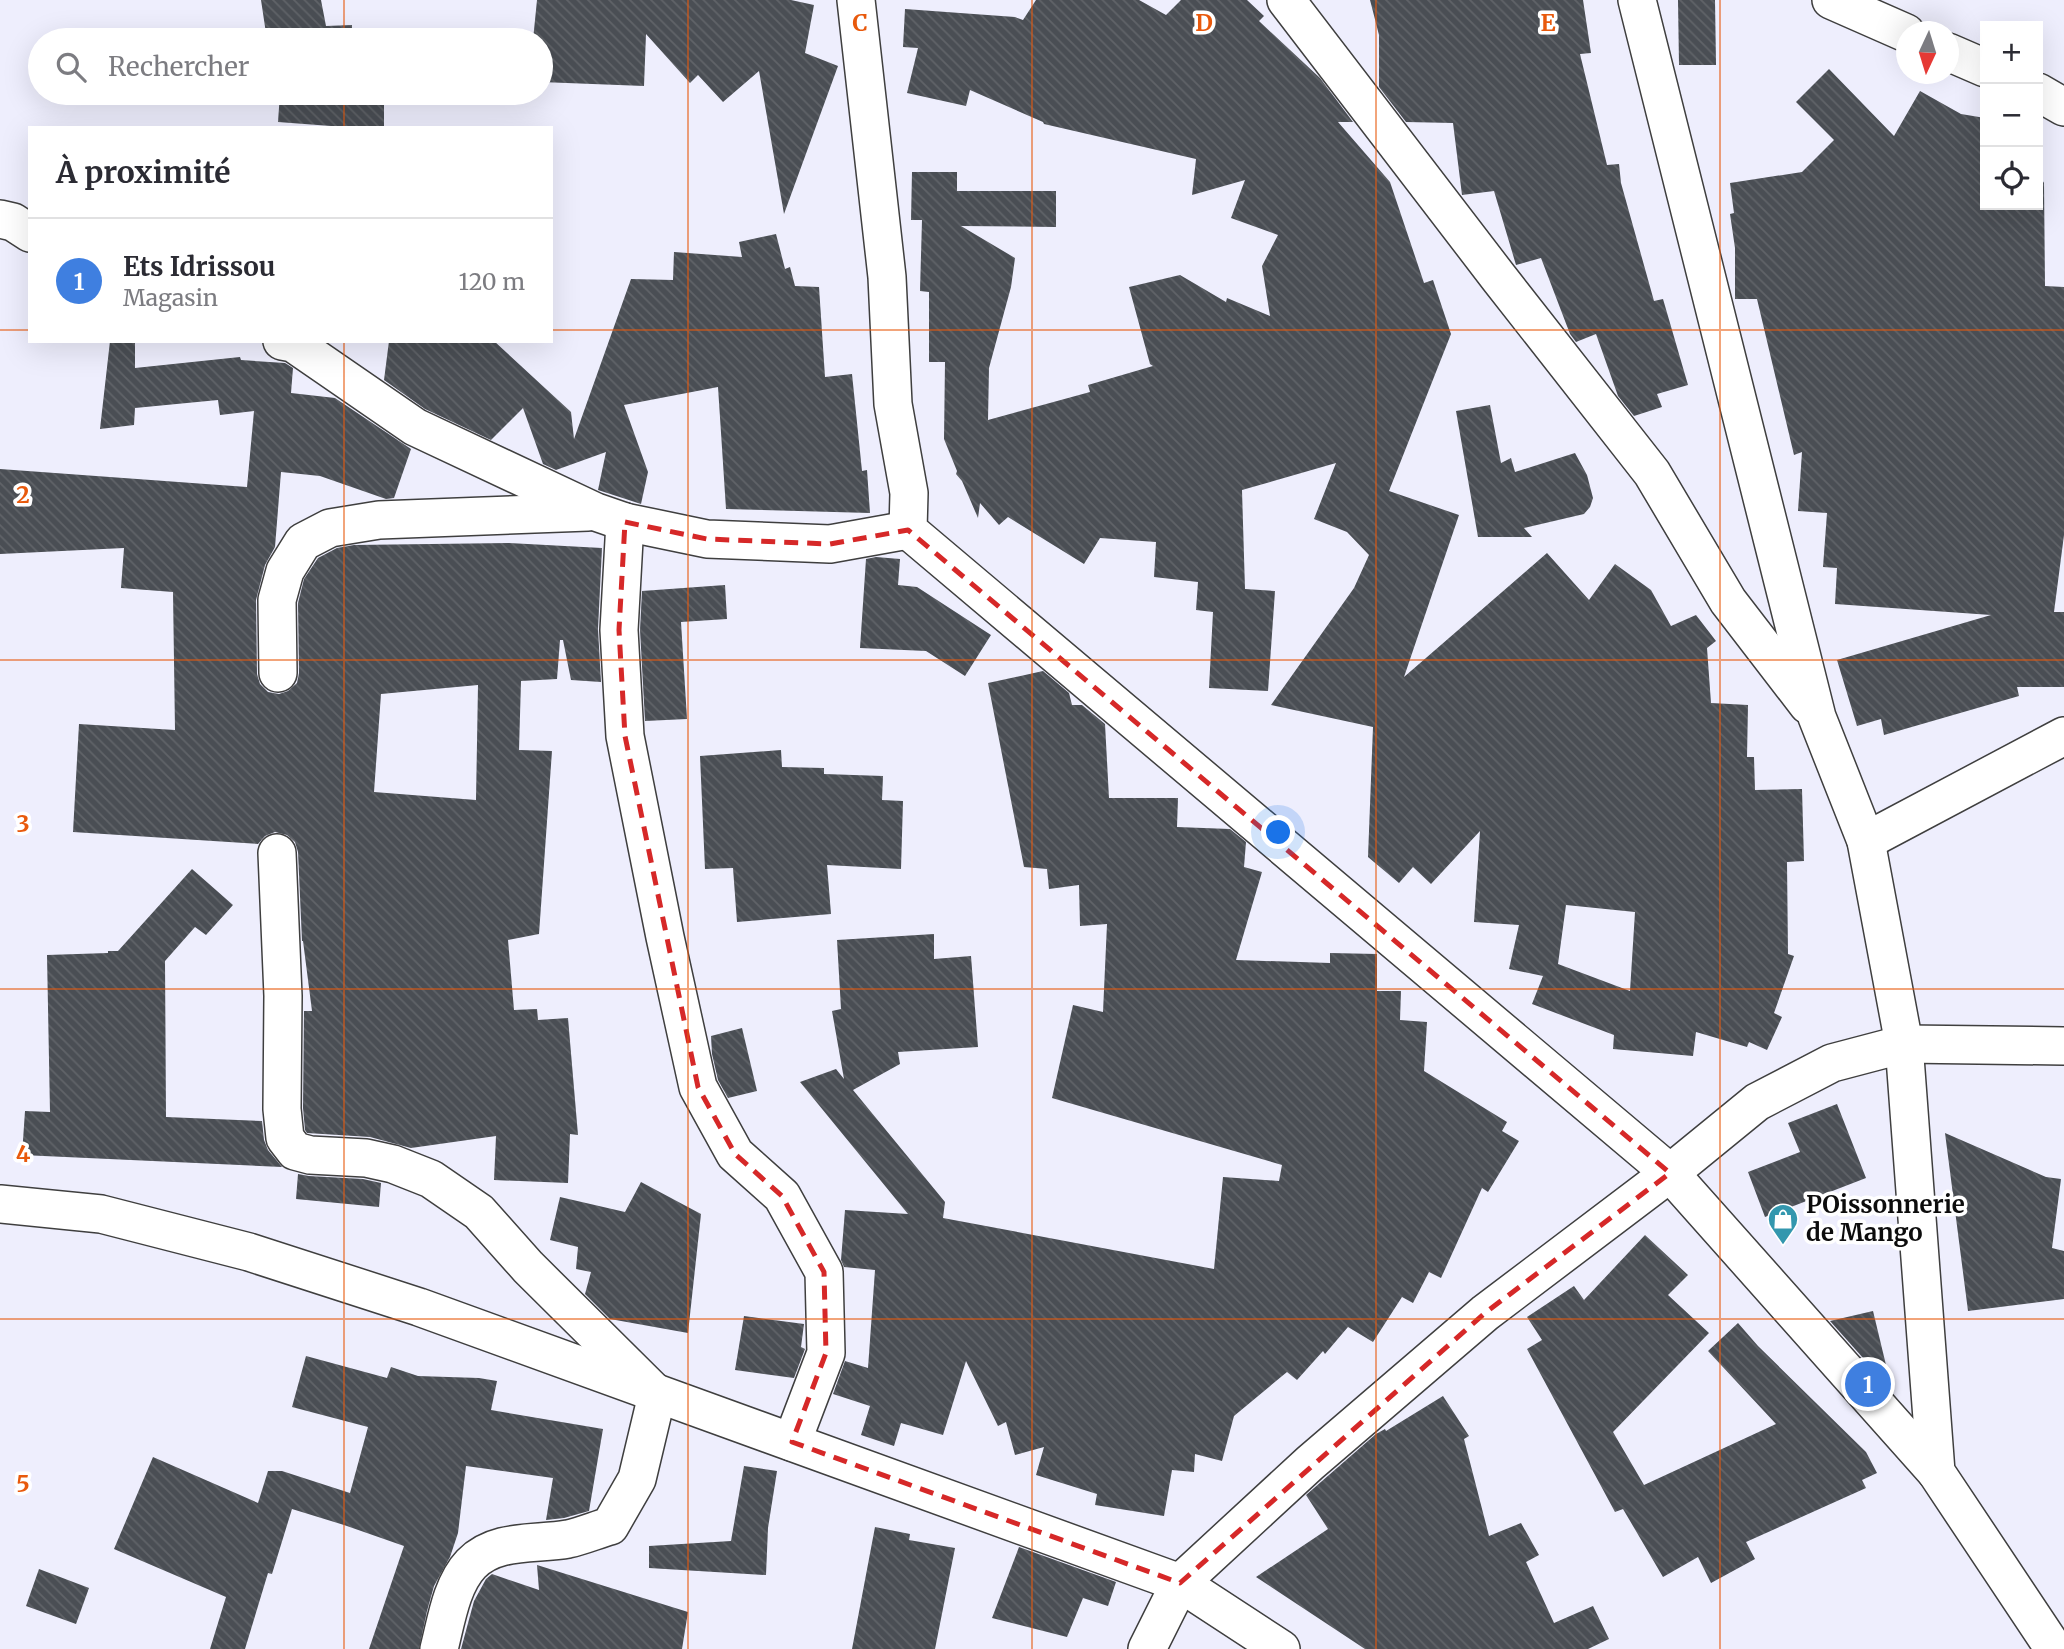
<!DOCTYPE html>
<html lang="fr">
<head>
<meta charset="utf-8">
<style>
  :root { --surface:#fff; --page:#f7f7f7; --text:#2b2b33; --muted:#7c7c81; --line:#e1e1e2; --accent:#3397ae }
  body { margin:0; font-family:Merriweather,serif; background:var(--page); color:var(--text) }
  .controls { position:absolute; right:21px; top:21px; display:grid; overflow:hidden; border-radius:0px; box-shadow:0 7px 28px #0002 }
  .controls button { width:63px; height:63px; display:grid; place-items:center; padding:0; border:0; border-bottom:2px solid var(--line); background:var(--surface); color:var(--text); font:35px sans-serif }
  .compass { position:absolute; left:1896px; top:21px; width:63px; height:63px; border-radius:50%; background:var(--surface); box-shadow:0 7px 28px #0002; rotate:184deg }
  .you { position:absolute; left:1279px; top:833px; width:24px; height:24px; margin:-18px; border:5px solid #fff; border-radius:50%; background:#1a73e8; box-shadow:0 0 0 10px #1a73e833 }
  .badge { display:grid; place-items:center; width:46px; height:46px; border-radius:50%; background:var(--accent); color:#fff; font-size:23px; font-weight:700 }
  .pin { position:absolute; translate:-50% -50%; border:4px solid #fff; box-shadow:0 2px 7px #0006 }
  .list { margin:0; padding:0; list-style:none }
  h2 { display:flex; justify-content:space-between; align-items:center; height:91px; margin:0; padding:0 28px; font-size:30px }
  h2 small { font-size:23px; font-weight:400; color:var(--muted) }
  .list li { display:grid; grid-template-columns:46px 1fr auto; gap:21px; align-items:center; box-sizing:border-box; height:126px; padding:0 28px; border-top:2px solid var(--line) }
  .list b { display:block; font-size:26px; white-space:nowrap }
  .list p { margin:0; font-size:23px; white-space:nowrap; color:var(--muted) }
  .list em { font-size:23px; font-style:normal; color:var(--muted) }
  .icon { flex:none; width:38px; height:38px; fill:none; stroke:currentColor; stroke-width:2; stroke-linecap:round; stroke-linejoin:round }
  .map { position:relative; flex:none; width:2064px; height:1649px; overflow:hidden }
  .search { position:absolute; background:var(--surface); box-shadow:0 7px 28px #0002; left:28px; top:28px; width:525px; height:77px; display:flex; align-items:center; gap:18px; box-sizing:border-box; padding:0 24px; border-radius:38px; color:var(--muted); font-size:26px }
  .panel { position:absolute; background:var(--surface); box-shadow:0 7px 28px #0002; left:28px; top:126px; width:525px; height:217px; border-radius:0px }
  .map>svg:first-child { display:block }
  .building { fill:url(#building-back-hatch); fill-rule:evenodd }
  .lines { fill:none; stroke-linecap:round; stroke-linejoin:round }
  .minor-casing { stroke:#3f3f3f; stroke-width:40 }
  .minor { stroke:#fff; stroke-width:37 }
  .marked { fill:none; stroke:#d62828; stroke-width:5; stroke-dasharray:14 9; stroke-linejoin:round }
  .grid { fill:none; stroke:#e8590c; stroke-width:2; stroke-opacity:0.55 }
  .labels { text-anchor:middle; stroke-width:7; stroke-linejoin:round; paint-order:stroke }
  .poi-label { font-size:24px; font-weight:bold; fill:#0c0c0c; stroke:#fff; text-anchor:start }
  .grid-label { font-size:23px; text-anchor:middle; font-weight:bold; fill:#e8590c; stroke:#fff; stroke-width:7; stroke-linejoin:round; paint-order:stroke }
</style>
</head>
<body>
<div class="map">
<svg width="2064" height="1649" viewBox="0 0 2064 1649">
  <defs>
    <pattern id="building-back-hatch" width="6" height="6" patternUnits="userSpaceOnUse" patternTransform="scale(1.75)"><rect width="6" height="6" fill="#4a4e54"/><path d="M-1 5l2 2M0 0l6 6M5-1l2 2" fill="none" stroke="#606368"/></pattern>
  </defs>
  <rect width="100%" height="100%" fill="#eeeefd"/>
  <g class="building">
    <path d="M261,0H321L326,26L352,25V40H267Z"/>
    <path d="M537,0H791L814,5L805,53L838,66L784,214L759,71L723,102L698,75L690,83L646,34L644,86L541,82V40H533Z"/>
    <path d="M1036,0H1139L1166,15L1181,0H1247L1264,16L1259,21L1320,78L1353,122H1338L1390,182L1424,283L1433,280L1451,334L1389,491L1459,515L1404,677L1547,553L1589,600L1615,564L1651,590L1671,626L1696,615L1716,641L1707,648L1711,703L1748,705L1747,757H1754L1755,790L1802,789L1804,861L1787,862L1788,954L1794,956L1774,1013L1782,1017L1767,1050L1749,1042L1747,1047L1696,1032L1693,1056L1613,1049L1614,1035L1532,1004L1543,976L1509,969L1519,925L1474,922L1480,831L1431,884L1413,867L1399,883L1368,857L1373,727L1271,705L1354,588L1369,555L1347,532L1314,519L1336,463L1242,490L1245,589L1275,591L1268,691L1209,688L1213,612L1196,610L1198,582L1154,577L1156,542L1100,538L1084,564L1008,517L999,525L980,503L978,518L962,481L956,474L957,471L944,439L945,362H929V292L920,291L922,220H911L912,172H957V191H1056V227L961,226L1015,258L1011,287L989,368L988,420L1090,392L1088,385L1153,366L1150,364L1129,287L1180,275L1226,302L1227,298L1270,316L1262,266L1278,235L1231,218L1245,180L1192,195L1196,159L1044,124L1043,122L970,90L966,106L907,93L918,48L903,47L905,9L1015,17L1023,20ZM1566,905L1635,912L1630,991L1558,964Z"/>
    <path d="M1370,0H1583L1591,53L1580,54L1607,165L1619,164L1621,183L1654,301L1663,299L1688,385L1657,394L1662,407L1634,416L1618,396L1596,334L1576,342L1570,334L1541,258L1516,265L1494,191L1462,195L1453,123L1406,122L1379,87V35Z"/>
    <path d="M1678,0H1715L1716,65H1679Z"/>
    <path d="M1829,69L1894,136L1920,91L1961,114L1985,118V205H2038V173L2044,183L2045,286L2064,287V535L2054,612H2064V687H2017L2019,696L1884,735L1881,719L1857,726L1837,660L1991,615L1835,604L1837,568L1823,567L1827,513L1798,511L1802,452L1794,455L1757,299H1735V248L1730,214L1734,213L1730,183L1802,172L1834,140L1796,102Z"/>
    <path d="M280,93H384V128H331V126L278,122Z"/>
    <path d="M776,234L785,269L790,267L795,286L819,287L825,377L852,374L862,471L867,470L870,513L726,509L718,387L624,405L648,472L641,504L598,490L606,452L556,470L543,464L523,408L491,440L425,409L384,380L389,341H494L571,412L574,439L631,279L673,280L674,252L742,257L739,242Z"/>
    <path d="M110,341H135V368L240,357L241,360L285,363L293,368L291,393L335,398L411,449L394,498L386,499L320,476L281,472L275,547L265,565L256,600L257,674L260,684L268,692L279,694L288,691L297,683L299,673L298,603L304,579L318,558L337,548L354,545L509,543L602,548L598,629L601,682L571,680L563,640H560L557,679L521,681L519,750L552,751L539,934L508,940L514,1010L537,1009L538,1020L568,1018L578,1135L570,1134L568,1183L494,1180L496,1136L411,1148L370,1137L307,1133L305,1130L303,1108L304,1011H312L303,941H302L298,852L295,842L287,835L275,832L265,836L258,844L73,832L79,724L175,730L173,592L121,588L124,548L0,554V469L247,487L254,411L220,415L218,400L135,408L134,425L100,429ZM478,685L476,800L374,792L381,694Z"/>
    <path d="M1490,405L1501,463L1511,458L1515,472L1575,453L1587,475L1593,498L1590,507L1584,514L1524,528L1532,537H1478L1456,411Z"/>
    <path d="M876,557L900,559L898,585L917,587L991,635L965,676L926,651L860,648L866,559Z"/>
    <path d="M725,585L727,619L681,622L687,719L645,721L640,630L642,591Z"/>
    <path d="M1043,671L1069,693L1072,705H1082L1105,724L1109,798H1178L1177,827L1230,829L1246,842L1244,867L1262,872L1236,960L1330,963V953L1377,954V991H1401L1400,1020L1427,1022L1424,1071L1507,1122L1502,1131L1519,1141L1488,1192L1482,1188L1441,1278L1429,1272L1413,1303L1402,1297L1373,1342L1348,1327L1325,1354L1323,1351L1297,1380L1287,1372L1234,1416L1222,1461L1195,1454L1194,1472L1172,1470L1164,1516L1095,1505L1097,1494L1036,1475L1044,1447L1015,1455L1006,1422L998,1426L966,1361L943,1435L901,1423L894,1446L861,1435L870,1406L833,1394L845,1361L868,1368L875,1270L844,1267L841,1260L845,1210L908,1214L800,1082L836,1069L844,1079L832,1011L841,1009L837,940L934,934V959L971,956L978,1047L898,1052L900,1064L853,1090L945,1202L943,1218L1214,1269L1223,1177L1279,1181L1282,1165L1052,1098L1073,1005L1103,1012L1107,924L1080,926L1079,885L1049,889L1047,869L1024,867L988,683Z"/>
    <path d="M781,750L782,767L824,768V774L883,776L882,800L903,801L901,869L827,865L831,914L737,922L733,868L705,869L700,756Z"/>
    <path d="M192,869L233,905L206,935L195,927L165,961L166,1117L262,1121L264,1140L268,1150L282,1167L22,1155L25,1111L50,1112L47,955L108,953V951H118Z"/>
    <path d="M742,1028L757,1091L728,1098L718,1080L712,1054L711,1036Z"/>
    <path d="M1837,1104L1866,1178L1765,1217L1748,1172L1800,1152L1788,1123Z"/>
    <path d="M1945,1133L2046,1177L2061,1179L2052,1248L2064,1251V1299L1968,1311Z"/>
    <path d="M298,1174L309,1176L363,1179L381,1183L379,1207L296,1199Z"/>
    <path d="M641,1182L701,1214L688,1333L610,1319L585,1294L591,1272L576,1269L578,1247L550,1240L560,1197L625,1212Z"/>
    <path d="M1645,1235L1688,1275L1668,1295L1709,1333L1613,1432L1644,1485L1776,1424L1708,1351L1738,1323L1758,1346L1866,1452L1877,1473L1862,1480L1866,1488L1746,1542L1755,1559L1711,1583L1698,1557L1663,1577L1623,1509L1615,1512L1527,1349L1542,1340L1527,1317L1574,1286L1584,1300Z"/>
    <path d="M1873,1311L1886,1365L1872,1368L1830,1321Z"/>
    <path d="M744,1316L804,1324L801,1347L805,1349L794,1378L735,1370Z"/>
    <path d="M306,1356L387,1378L391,1367L418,1376L479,1378L497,1381L491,1410L603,1429L589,1511L564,1518L546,1520L553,1478L466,1466L458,1533L450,1557L434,1586L427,1611L419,1649H369L404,1546L344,1525L292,1509L272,1574L268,1573L245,1649H210L226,1597L114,1549L153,1457L258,1503L268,1471H282L350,1493L368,1427L292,1407Z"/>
    <path d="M1443,1396L1469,1436L1464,1439L1489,1536L1521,1523L1539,1555L1526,1562L1554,1623L1593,1606L1609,1639L1588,1649H1365L1256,1577L1328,1529L1306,1495L1376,1434L1385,1429L1386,1431Z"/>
    <path d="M744,1466L777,1471L768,1528L766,1575L649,1568V1546L731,1541Z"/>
    <path d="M875,1527L910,1534L909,1540L955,1548L935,1649H852Z"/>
    <path d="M1019,1547L1116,1582L1108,1606L1083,1598L1067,1637L992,1618Z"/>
    <path d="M537,1565L688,1612L682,1649H461L474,1601L486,1579L492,1574L539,1590Z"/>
    <path d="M39,1569L89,1588L76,1624L26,1606Z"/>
  </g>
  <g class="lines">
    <g class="minor-casing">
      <g id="minor">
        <path d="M856,0L887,277L893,404L909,493L908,530L1670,1173L1936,1472"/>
        <path d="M1286,0L1499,278L1652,473L1728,601L1808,705"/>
        <path d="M1637,0L1817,717L1866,841L1904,1044L1936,1472L2054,1649"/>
        <path d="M1831,0L1906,33"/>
        <path d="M1948,52L1985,68"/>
        <path d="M2038,92L2064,107"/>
        <path d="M0,219L13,222L30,233"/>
        <path d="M282,341L293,343L415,427L596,512L625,522L707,539L830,544L908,530"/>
        <path d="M625,522L619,630L625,736L665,937L698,1087L735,1154L782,1196L824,1272L826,1353L792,1442"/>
        <path d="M278,673L277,600L285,571L303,542L330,528L379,520L588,512"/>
        <path d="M1866,841L2064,736"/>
        <path d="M277,853L283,996L282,1109L285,1138L295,1151L310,1155L366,1158L393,1164L431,1179L479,1212L528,1267L657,1395L637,1479L610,1526C596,1530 582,1536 568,1539C536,1545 496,1538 471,1564C451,1585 446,1622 439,1649"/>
        <path d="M0,1204L101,1214L249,1252L419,1307L1180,1583L1281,1649"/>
        <path d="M1147,1649L1180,1583L1310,1463L1485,1313L1670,1173L1757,1102L1832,1063L1904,1044L2064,1046"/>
      </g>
    </g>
    <use href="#minor" class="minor"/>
  </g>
  <path class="marked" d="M625,522L707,539L830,544L908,530L1670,1173L1485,1313L1180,1583L792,1442L826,1353L824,1272L782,1196L735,1154L698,1087L625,736L619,630Z"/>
  <path class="grid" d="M344,0V40M688,0V1649M1032,0V1649M1376,0V1649M1720,0V1649M344,93V128M0,330H30M551,330H2064M344,341V1649M0,660H2064M0,989H2064M0,1319H2064"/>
  <defs>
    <g id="shop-pin" transform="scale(1.575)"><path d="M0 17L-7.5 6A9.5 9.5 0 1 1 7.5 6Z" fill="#3397ae" stroke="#fff"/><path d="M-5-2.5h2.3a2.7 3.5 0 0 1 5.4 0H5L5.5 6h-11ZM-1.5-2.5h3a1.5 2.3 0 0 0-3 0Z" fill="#fff"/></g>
  </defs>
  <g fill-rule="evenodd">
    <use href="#shop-pin" x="1783" y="1219"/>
  </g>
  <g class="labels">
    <g class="poi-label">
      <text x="1806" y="1213">POissonnerie<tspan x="1806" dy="28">de Mango</tspan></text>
    </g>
  </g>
  <g class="grid-label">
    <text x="860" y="31">C</text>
    <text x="1204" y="31">D</text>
    <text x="1548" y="31">E</text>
    <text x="23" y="503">2</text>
    <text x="23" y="832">3</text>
    <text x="23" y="1162">4</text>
    <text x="23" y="1492">5</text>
  </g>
</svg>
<div class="controls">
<button>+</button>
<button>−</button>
<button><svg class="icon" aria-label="locate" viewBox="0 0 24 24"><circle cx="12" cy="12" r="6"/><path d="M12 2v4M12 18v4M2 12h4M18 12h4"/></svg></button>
</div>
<svg class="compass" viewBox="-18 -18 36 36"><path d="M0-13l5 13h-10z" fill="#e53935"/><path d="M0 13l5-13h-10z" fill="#7c7c81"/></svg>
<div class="you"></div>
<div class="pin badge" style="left:1868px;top:1384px;background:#3f7fe0">1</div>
<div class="search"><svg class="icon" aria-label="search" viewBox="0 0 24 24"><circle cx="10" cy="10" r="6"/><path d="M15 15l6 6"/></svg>Rechercher</div>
<section class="panel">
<h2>À proximité<small></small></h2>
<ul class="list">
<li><span class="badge" style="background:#3f7fe0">1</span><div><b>Ets Idrissou</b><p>Magasin</p></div><em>120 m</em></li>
</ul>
</section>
</div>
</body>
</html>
